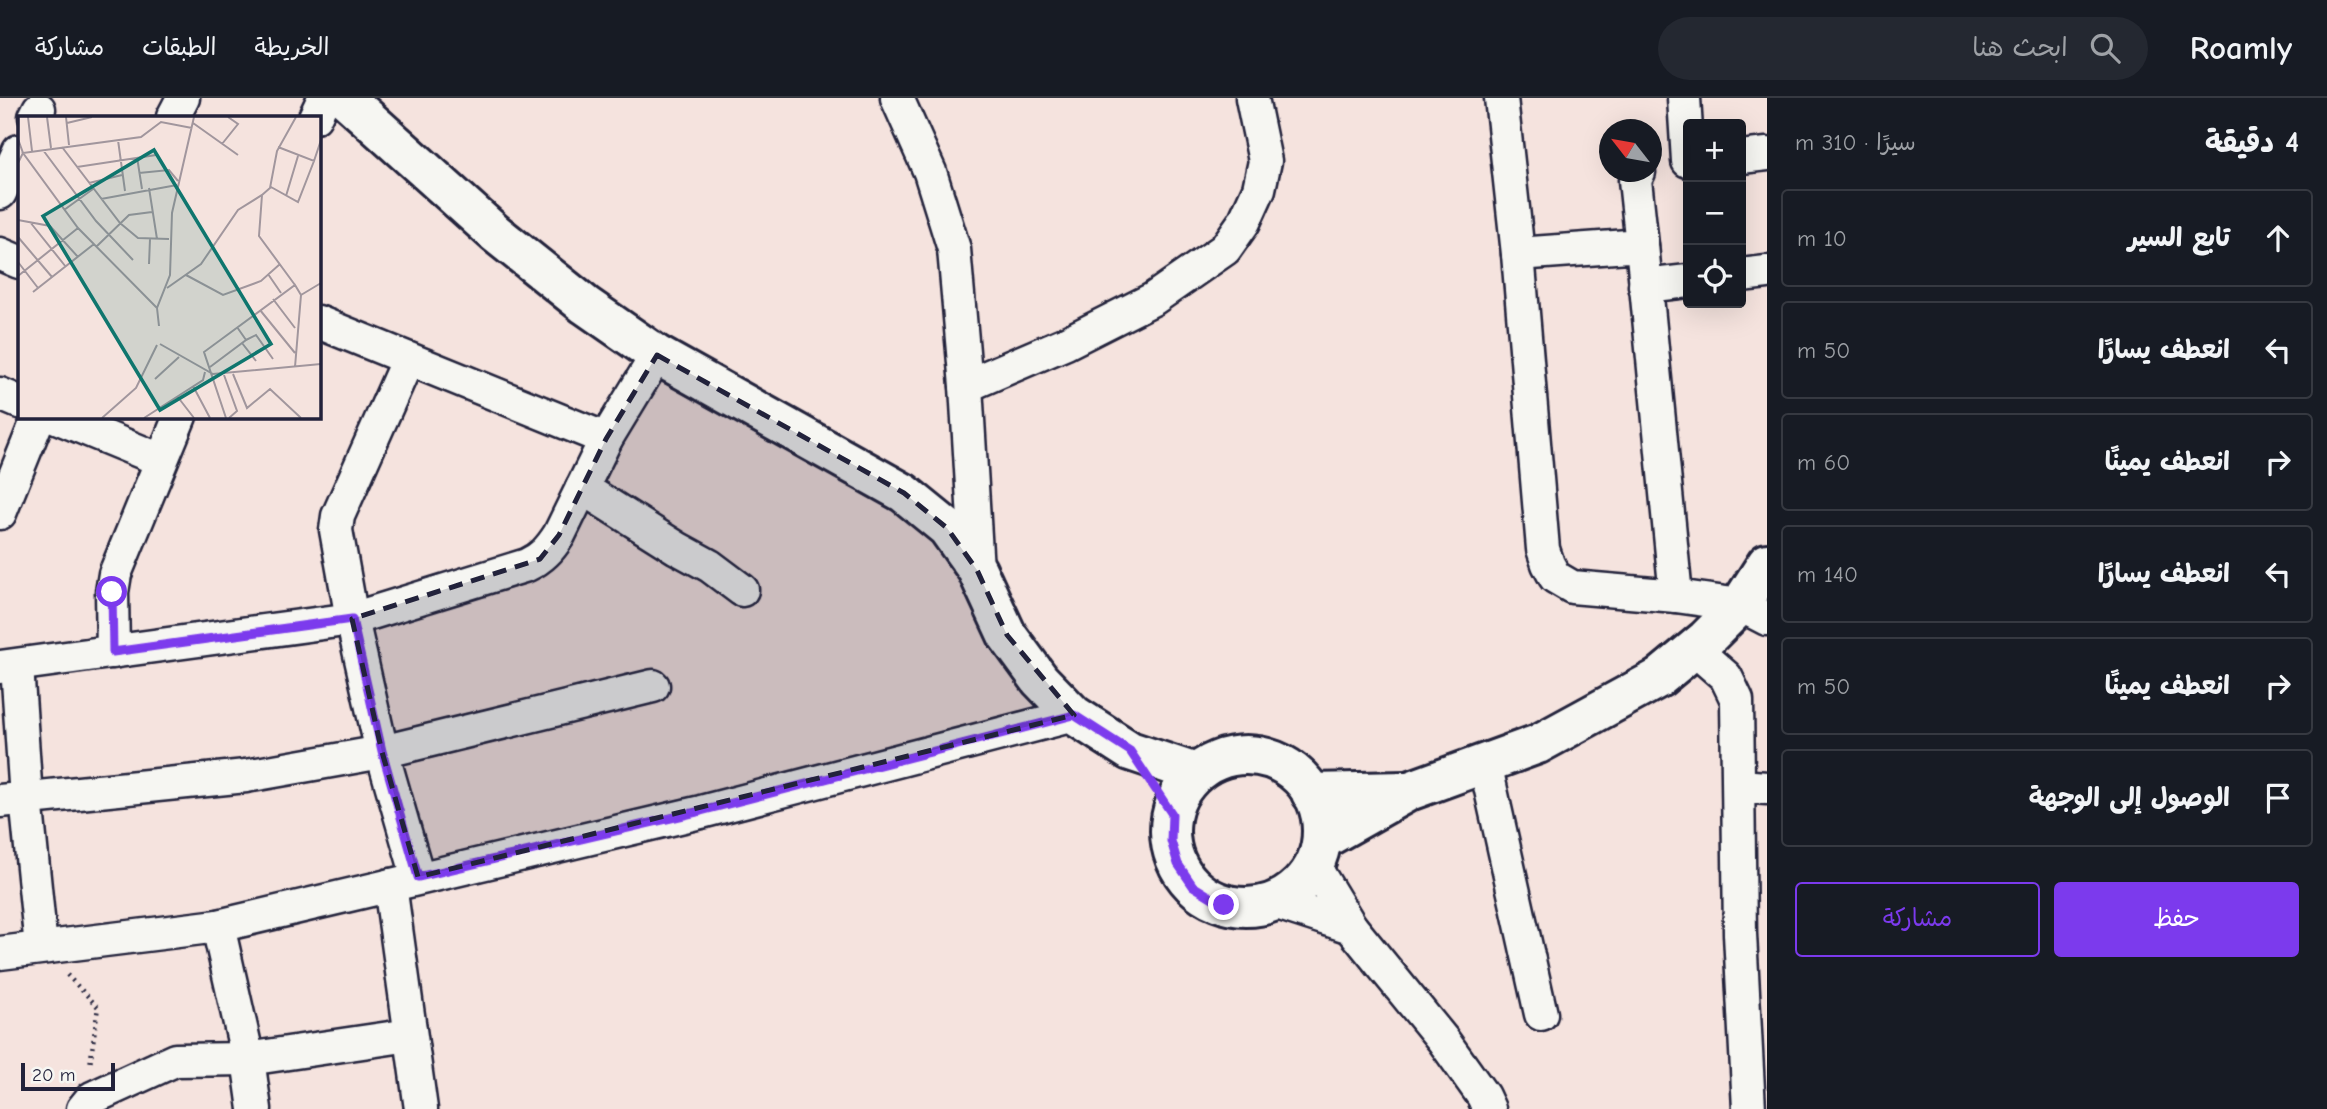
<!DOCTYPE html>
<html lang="ar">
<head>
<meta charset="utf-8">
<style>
  :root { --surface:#171b24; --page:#242831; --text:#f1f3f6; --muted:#9ea1a6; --line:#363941; --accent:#7c3aed }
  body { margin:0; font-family:"Comic Neue","Playpen Sans Arabic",sans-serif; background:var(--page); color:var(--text); direction:rtl }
  .controls { position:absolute; right:21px; top:21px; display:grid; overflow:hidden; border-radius:7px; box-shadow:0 7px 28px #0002 }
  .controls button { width:63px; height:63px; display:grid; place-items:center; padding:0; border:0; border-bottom:2px solid var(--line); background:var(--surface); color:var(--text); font:35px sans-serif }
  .compass { position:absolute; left:1599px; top:21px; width:63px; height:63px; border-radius:50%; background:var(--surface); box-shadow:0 7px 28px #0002; rotate:301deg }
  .scale { position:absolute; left:21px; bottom:18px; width:94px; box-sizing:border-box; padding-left:7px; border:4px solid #22223b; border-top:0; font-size:19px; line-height:24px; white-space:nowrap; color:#22223b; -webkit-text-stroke:5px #f6f6f2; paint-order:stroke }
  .stop { position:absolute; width:21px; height:21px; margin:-16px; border:5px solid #7c3aed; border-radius:50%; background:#fff }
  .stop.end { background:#7c3aed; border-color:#fff; box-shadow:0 2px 7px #0008 }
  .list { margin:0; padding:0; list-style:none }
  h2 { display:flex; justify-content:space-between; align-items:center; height:91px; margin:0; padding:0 28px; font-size:30px }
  h2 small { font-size:23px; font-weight:400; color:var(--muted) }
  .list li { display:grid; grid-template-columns:46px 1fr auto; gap:21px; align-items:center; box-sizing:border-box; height:98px; margin:0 14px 14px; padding:0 14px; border:2px solid var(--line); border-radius:7px }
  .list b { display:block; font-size:26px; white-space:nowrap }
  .list em { font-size:23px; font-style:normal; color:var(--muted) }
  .actions { display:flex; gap:14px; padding:21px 28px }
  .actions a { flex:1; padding:16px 0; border:2px solid var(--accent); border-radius:7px; text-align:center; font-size:24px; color:var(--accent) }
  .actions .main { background:var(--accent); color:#fff }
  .icon { flex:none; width:38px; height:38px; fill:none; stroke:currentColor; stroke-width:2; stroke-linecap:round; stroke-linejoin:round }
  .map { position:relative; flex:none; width:1767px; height:1011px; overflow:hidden; direction:ltr }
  header { display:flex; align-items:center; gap:42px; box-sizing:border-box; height:98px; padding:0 35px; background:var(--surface); border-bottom:2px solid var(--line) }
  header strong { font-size:33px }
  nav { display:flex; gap:38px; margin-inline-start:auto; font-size:24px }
  .search { width:490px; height:63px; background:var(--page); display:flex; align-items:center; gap:18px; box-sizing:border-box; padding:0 24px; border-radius:38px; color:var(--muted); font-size:26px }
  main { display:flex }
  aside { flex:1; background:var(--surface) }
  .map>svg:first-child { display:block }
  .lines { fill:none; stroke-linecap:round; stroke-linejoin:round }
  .minor-casing { stroke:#22223b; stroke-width:37 }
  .tertiary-casing { stroke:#22223b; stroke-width:44 }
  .path { stroke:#22223b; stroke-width:4.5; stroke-dasharray:2 5; stroke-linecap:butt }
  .minor { stroke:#f6f6f2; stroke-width:32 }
  .tertiary { stroke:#f6f6f2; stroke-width:38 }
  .route { stroke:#7c3aed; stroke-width:9 }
  .marked { fill:#22223b; fill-opacity:0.2; stroke:#22223b; stroke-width:5; stroke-dasharray:14 9; stroke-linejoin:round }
  .inset-road { fill:none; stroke:#a1969d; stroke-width:2 }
  .view { fill:#0f766e; fill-opacity:0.15; stroke:#0f766e; stroke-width:3.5 }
  .inset-edge { fill:none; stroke:#22223b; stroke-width:3.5 }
</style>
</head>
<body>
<header>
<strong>Roamly</strong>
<div class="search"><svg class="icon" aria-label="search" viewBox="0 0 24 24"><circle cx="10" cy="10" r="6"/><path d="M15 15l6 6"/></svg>ابحث هنا</div>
<nav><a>الخريطة</a><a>الطبقات</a><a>مشاركة</a></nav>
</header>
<main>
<aside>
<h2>4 دقيقة<small>سيرًا · 310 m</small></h2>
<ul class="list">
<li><svg class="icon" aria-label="ahead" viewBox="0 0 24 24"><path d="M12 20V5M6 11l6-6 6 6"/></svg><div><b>تابع السير</b></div><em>10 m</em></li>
<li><svg class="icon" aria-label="left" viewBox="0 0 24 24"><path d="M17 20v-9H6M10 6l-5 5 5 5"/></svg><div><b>انعطف يسارًا</b></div><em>50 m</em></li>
<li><svg class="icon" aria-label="right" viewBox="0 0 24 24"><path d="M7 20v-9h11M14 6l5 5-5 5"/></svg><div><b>انعطف يمينًا</b></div><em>60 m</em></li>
<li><svg class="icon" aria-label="left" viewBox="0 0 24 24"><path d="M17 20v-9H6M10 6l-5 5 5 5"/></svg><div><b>انعطف يسارًا</b></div><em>140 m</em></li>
<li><svg class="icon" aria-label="right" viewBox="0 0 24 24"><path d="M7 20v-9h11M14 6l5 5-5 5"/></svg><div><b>انعطف يمينًا</b></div><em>50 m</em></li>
<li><svg class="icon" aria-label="arrive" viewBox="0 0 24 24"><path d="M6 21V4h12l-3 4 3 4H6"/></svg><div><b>الوصول إلى الوجهة</b></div></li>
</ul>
<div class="actions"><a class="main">حفظ</a><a>مشاركة</a></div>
</aside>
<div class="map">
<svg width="1767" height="1011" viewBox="0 0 1767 1011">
  <rect width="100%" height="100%" fill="#f5e3de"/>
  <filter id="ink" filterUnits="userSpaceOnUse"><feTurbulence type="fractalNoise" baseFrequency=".0143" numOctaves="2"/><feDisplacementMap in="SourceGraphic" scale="14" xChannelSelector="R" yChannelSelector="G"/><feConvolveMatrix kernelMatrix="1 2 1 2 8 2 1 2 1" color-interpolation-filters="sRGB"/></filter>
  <g filter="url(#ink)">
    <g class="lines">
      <g class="minor-casing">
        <g id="minor">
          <path d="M897,0L930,74L954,151L966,288L977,472"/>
          <path d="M1501,0L1518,156L1543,451L1548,466L1555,479L1572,489L1676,498L1740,507L1767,521"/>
          <path d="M1684,0L1688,63"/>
          <path d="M35,19L39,11"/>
          <path d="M173,19L183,0"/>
          <path d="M315,19L324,0"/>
          <path d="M1741,59L1767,56"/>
          <path d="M1639,74L1635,82L1642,147"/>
          <path d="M0,95L19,53"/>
          <path d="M0,156L19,164"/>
          <path d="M1518,156L1642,147L1676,498"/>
          <path d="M1741,177L1767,174"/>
          <path d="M1645,188L1688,183"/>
          <path d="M318,224L606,341"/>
          <path d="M408,261L338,418L336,432L352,521L382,654L418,779"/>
          <path d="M966,288L1066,245L1153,201L1225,151L1244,124L1259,91L1265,63L1252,0"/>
          <path d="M0,296L19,304"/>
          <path d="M54,318L161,362"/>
          <path d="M582,390L677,450L710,468L742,492"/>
          <path d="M0,415L39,318"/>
          <path d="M1694,551L1726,579L1737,602L1740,836L1749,1011"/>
          <path d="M113,554L112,494L115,476L180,318"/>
          <path d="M17,568L26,700L41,849"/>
          <path d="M0,569L352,521L527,467C542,460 550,451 559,437L606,341L657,257"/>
          <path d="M1485,665L1541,916"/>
          <path d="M1739,688L1767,690"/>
          <path d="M0,703L246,678L382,654L653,588"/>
          <path d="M1314,768L1351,829L1443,942L1483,998L1489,1011"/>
          <path d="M390,787L421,1011"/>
          <path d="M1274,804L1351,829"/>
          <path d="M218,828L248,961L255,1011"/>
          <path d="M0,855L218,828L701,714L1074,617"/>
          <path d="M83,1011L92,1000L175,962L248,961L410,937"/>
        </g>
      </g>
      <g class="tertiary-casing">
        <g id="tertiary">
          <path d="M345,0L495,135L585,207L657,257L904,395L947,430L977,472L1007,537L1040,582L1074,617L1130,653L1196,675"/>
          <circle cx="1246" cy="733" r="76"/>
          <path d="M1311,695L1406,693"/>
          <path d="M1322,742L1409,693L1538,646L1659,580L1706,541L1740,507L1767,465"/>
        </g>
      </g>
      <path class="path" d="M67,877L98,909L90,967"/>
      <use href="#minor" class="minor"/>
      <use href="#tertiary" class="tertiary"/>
    </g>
  </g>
  <g class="lines" filter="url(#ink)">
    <path class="route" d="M112,494L113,554L352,521L382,653L418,779L701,713L1074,617L1130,653L1172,716L1171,743L1178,766L1193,788L1224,807"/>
  </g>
  <path class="marked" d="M657,257L904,395L947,430L977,472L1007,537L1074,617L418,779L382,654L352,521L540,461L559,437L606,341Z"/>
  <g transform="translate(18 18)">
    <rect width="303" height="303" fill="#f5e3de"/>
    <path class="inset-road" d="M10,1L14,35M29,1L33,32M48,1L51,29M49,7L74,1M175,7L220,39M0,23L5,37L0,47M100,24L107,75M204,28L220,8L210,1M44,31L102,107L120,122L151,123M260,31L296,45L303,24M25,34L78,105L115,144M119,41L124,73M59,51L138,39M121,57L151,54L160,65M71,67L104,59M253,71L280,86L296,45M131,72L139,123M244,79L252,72L259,35L278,1M268,80L280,40M83,83L159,69M46,94L75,73M0,104L32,110L60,141M12,106L48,151M0,121L34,161M78,131L111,99L134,96M0,146L20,172M131,148L132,123M250,158L263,177M168,159L205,179L243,165L262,148M0,160L60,112M149,172L183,148L220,94L244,79L241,120L277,169M15,176L76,128M283,179L303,167M255,183L277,212M139,192L60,112L5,37L123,21L143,6L174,12M242,194L277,237M141,210L139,192L152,159L154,97L176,1M228,224L238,219L255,243M224,227L238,245M142,228L195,258L303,248M192,251L228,224L219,211M215,258L229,292L252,273L283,302M206,259L219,295L211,302M137,263L161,241M175,270L192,302M159,280L176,302M84,302L118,272L139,229M126,302L185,264L187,256M208,302L186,236L277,169L283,179L277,251"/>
    <path class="view" d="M136,34L253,228L142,294L25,100Z"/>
    <rect width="303" height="303" class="inset-edge"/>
  </g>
</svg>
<div class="controls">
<button>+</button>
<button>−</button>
<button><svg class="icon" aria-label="locate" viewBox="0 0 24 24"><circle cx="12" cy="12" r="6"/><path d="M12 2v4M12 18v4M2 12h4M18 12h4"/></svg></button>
</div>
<svg class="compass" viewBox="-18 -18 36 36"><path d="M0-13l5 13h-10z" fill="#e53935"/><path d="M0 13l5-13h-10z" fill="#9ea1a6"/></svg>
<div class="scale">20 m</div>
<div class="stop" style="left:112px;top:494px"></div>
<div class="stop end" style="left:1224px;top:807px"></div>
</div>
</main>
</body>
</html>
